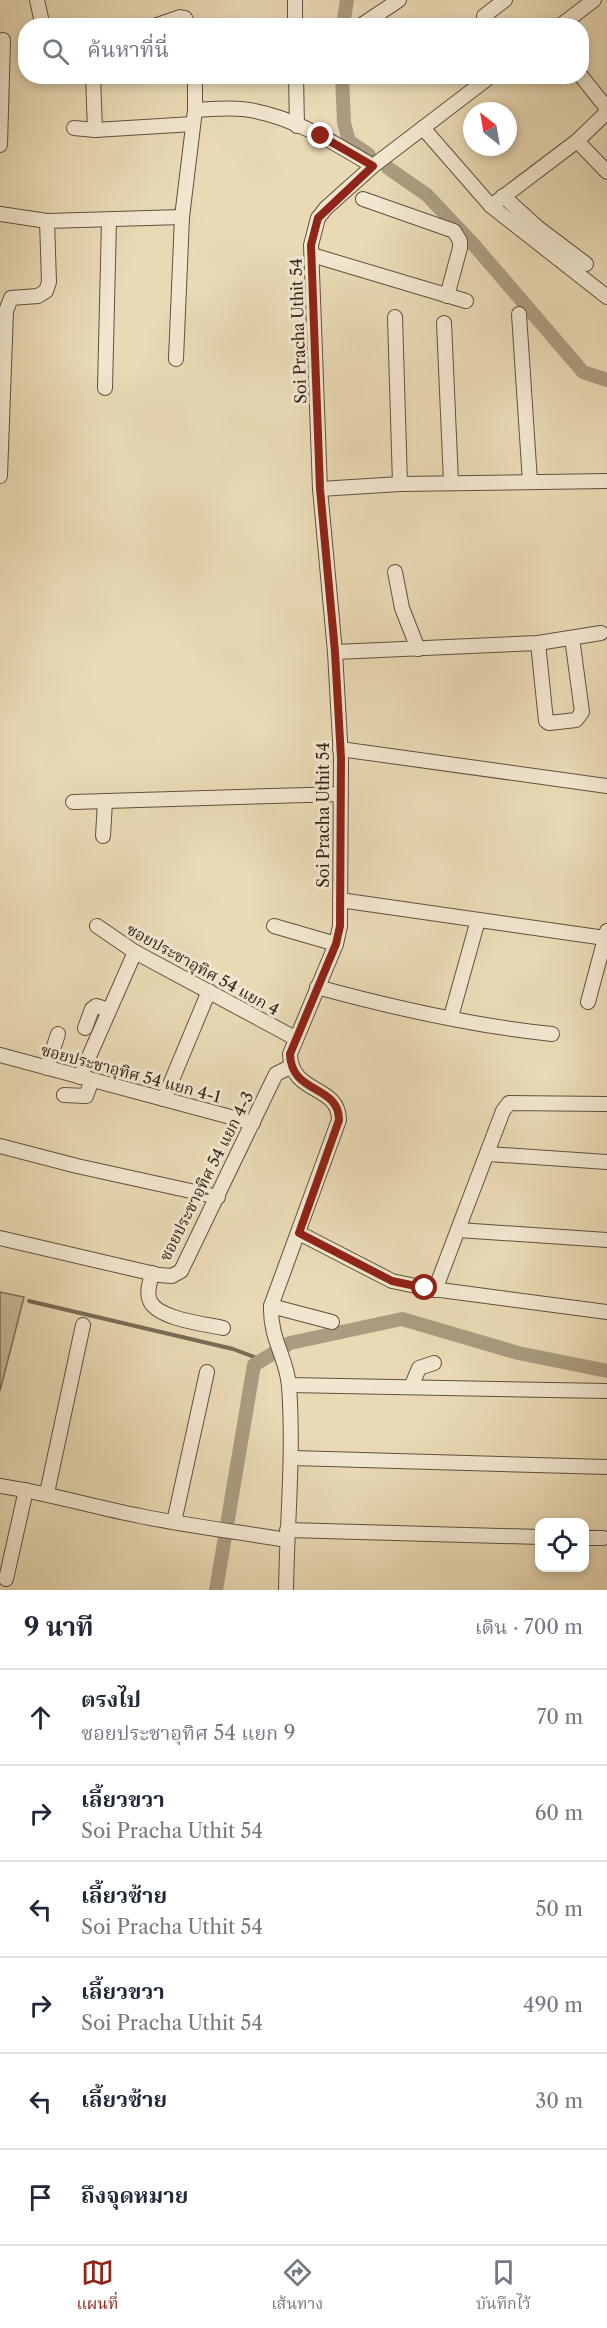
<!DOCTYPE html>
<html lang="th">
<head>
<meta charset="utf-8">
<style>
  :root { --surface:#fff; --page:#f2f2f3; --text:#1f2937; --muted:#747a83; --line:#e0e1e3; --accent:#8f2418 }
  body { margin:0; font-family:"Libre Caslon Text","Noto Serif Thai",serif; background:var(--page); color:var(--text) }
  .controls { position:absolute; right:18px; bottom:18px; display:grid; overflow:hidden; border-radius:12px; box-shadow:0 3px 9px #0003 }
  .controls button { width:54px; height:54px; display:grid; place-items:center; padding:0; border:0; border-bottom:2px solid var(--line); background:var(--surface); color:var(--text); font:30px sans-serif }
  .compass { position:absolute; left:463px; top:102px; width:54px; height:54px; border-radius:50%; background:var(--surface); box-shadow:0 3px 9px #0003; rotate:329deg }
  .stop { position:absolute; width:18px; height:18px; margin:-14px; border:4px solid #8f2418; border-radius:50%; background:#fff }
  .stop.end { background:#8f2418; border-color:#fff; box-shadow:0 2px 6px #0008 }
  .list { margin:0; padding:0; list-style:none }
  h2 { display:flex; justify-content:space-between; align-items:center; height:78px; margin:0; padding:0 24px; font-size:26px }
  h2 small { font-size:20px; font-weight:400; color:var(--muted) }
  .list li { display:grid; grid-template-columns:39px 1fr auto; gap:18px; align-items:center; box-sizing:border-box; height:96px; padding:0 24px; border-top:2px solid var(--line) }
  .list b { display:block; font-size:22px; white-space:nowrap }
  .list p { margin:0; font-size:20px; white-space:nowrap; color:var(--muted) }
  .list em { font-size:20px; font-style:normal; color:var(--muted) }
  .icon { flex:none; width:33px; height:33px; fill:none; stroke:currentColor; stroke-width:2; stroke-linecap:round; stroke-linejoin:round }
  .map { position:relative; flex:none; width:607px; height:1590px; overflow:hidden }
  .search { position:absolute; background:var(--surface); box-shadow:0 3px 9px #0003; left:18px; right:18px; top:18px; height:66px; display:flex; align-items:center; gap:15px; box-sizing:border-box; padding:0 21px; border-radius:24px; color:var(--muted); font-size:22px }
  .sheet { height:654px; background:var(--surface) }
  nav { display:flex; justify-content:space-around; align-items:center; box-sizing:border-box; height:84px; border-top:2px solid var(--line); background:var(--surface); font-size:16px; color:var(--muted) }
  nav a { display:grid; justify-items:center; gap:3px }
  nav .on { color:var(--accent) }
  .map>svg:first-child { display:block }
  .green { fill:#cabb9a; stroke:#7d705a; stroke-width:1.5 }
  .lines { fill:none; stroke-linecap:round; stroke-linejoin:round }
  .stream { stroke:#796c57; stroke-width:4 }
  .canal { stroke:#aa9c80; stroke-width:14 }
  .minor-casing { stroke:#5e5240; stroke-width:16 }
  .minor { stroke:#f1e7cf; stroke-width:14 }
  .route { stroke:#8f2418; stroke-width:8 }
  .labels { text-anchor:middle; stroke-width:6; stroke-linejoin:round; paint-order:stroke }
  .street-label { font-size:16px; fill:#302519; stroke:#f1e7cf }
</style>
</head>
<body>
<div class="map">
<svg width="607" height="1590" viewBox="0 0 607 1590">
  <rect width="100%" height="100%" fill="#e9dab5"/>
  <filter id="stains"><feTurbulence type="fractalNoise" baseFrequency=".00333" numOctaves="4"/><feColorMatrix values="0 0 0 0 .2 0 0 0 0 .09 0 0 0 0 .02 0 0 0 .5 -.17"/></filter>
  <radialGradient id="worn" r=".72"><stop offset=".6" stop-color="#630" stop-opacity="0"/><stop offset="1" stop-color="#630" stop-opacity=".3"/></radialGradient>
  <path class="green" d="M0,1292L24,1297L0,1391Z"/>
  <g class="lines">
    <path class="stream" d="M29,1301L233,1349L262,1360"/>
    <g class="canal">
      <path d="M343,26L347,0"/>
      <path d="M342,76L344,123L349,141L369,155"/>
      <path d="M388,168L427,195L474,245L583,372L607,380"/>
      <path d="M216,1590L254,1365L290,1343L402,1319L518,1353L607,1371"/>
    </g>
    <g class="minor-casing">
      <g id="minor">
        <path d="M37,0L41,18"/>
        <path d="M295,0V26"/>
        <path d="M484,16L505,0"/>
        <path d="M154,26L180,17L185,18L189,26"/>
        <path d="M360,26L399,0"/>
        <path d="M560,26L594,0"/>
        <path d="M93,76L95,130"/>
        <path d="M296,76L297,126"/>
        <path d="M581,76L605,106L607,112"/>
        <path d="M195,110C215,109 235,107 255,111C297,119 336,144 373,166"/>
        <path d="M74,128L95,130L193,124"/>
        <path d="M423,128L491,206L607,297"/>
        <path d="M577,141L607,112"/>
        <path d="M0,145L3,40"/>
        <path d="M503,196L537,227L586,264"/>
        <path d="M363,199L454,231L460,241V248L447,296"/>
        <path d="M491,206L577,141L607,172"/>
        <path d="M0,214L47,221L182,217"/>
        <path d="M312,255L466,301"/>
        <path d="M519,314L530,482"/>
        <path d="M395,317L400,484"/>
        <path d="M444,323L451,482"/>
        <path d="M176,359L182,217L195,110V76"/>
        <path d="M105,388L109,221"/>
        <path d="M0,476L6,311L11,298L38,296L46,291L49,282L47,221"/>
        <path d="M320,489L400,484L607,481"/>
        <path d="M395,572L402,608L418,649"/>
        <path d="M538,643L546,721L549,723L576,720L582,712L572,638"/>
        <path d="M335,652L538,643L601,633"/>
        <path d="M340,749L607,786"/>
        <path d="M73,802L341,794"/>
        <path d="M103,836L105,801"/>
        <path d="M340,900L605,938"/>
        <path d="M97,926L135,952L295,1038"/>
        <path d="M274,926L336,944"/>
        <path d="M317,987C394,1008 473,1026 552,1034"/>
        <path d="M588,1002L607,931"/>
        <path d="M451,1017L478,920"/>
        <path d="M85,1028L92,1009L96,1006L109,1010"/>
        <path d="M0,1055L253,1123"/>
        <path d="M47,1068L58,1034"/>
        <path d="M80,1077L135,952"/>
        <path d="M64,1095L86,1096L92,1080"/>
        <path d="M164,1099L209,991"/>
        <path d="M0,1146L77,1166L218,1197"/>
        <path d="M488,1154L607,1162"/>
        <path d="M458,1230L607,1240"/>
        <path d="M299,1233L392,1281L425,1288L607,1312"/>
        <path d="M0,1238L159,1275L172,1276L181,1271L272,1082L276,1074L290,1067"/>
        <path d="M152,1273C150,1282 146,1293 150,1301C158,1319 205,1324 223,1328"/>
        <path d="M435,1290L503,1111L509,1103L607,1104"/>
        <path d="M271,1306L332,1322"/>
        <path d="M289,1385L607,1391"/>
        <path d="M411,1387L419,1368L434,1363"/>
        <path d="M293,1458L607,1467"/>
        <path d="M0,1486C48,1493 93,1507 140,1516C189,1526 238,1532 287,1540"/>
        <path d="M47,1493L83,1325"/>
        <path d="M174,1522L207,1372"/>
        <path d="M287,1530L540,1537"/>
        <path d="M584,1538H603"/>
        <path d="M6,1579L26,1490"/>
        <path d="M286,1590C287,1522 294,1454 289,1386C287,1358 270,1340 271,1306L339,1120C339,1084 291,1095 290,1054L336,944L340,926L341,758L335,652L320,489L311,245L318,218L326,208L373,166L491,76"/>
      </g>
    </g>
    <use href="#minor" class="minor"/>
  </g>
  <g class="lines">
    <path class="route" d="M321,136L373,166L318,218L311,245L320,489L335,652L341,758L340,926L336,944L290,1054C291,1095 339,1084 339,1120L299,1233L392,1281L425,1288"/>
  </g>
  <g class="labels">
    <g class="street-label">
      <text transform="translate(298 331) rotate(-92)" y="6">Soi Pracha Uthit 54</text>
      <text transform="translate(323 815) rotate(-90)" y="6">Soi Pracha Uthit 54</text>
      <text transform="translate(203 969) rotate(29)" y="6">ซอยประชาอุทิศ 54 แยก 4</text>
      <text transform="translate(131 1073) rotate(15)" y="6">ซอยประชาอุทิศ 54 แยก 4-1</text>
      <text transform="translate(206 1176) rotate(-63)" y="6">ซอยประชาอุทิศ 54 แยก 4-3</text>
    </g>
  </g>
  <rect width="100%" height="100%" filter="url(#stains)"/>
  <rect width="100%" height="100%" fill="url(#worn)"/>
</svg>
<div class="controls">
<button><svg class="icon" aria-label="locate" viewBox="0 0 24 24"><circle cx="12" cy="12" r="6"/><path d="M12 2v4M12 18v4M2 12h4M18 12h4"/></svg></button>
</div>
<svg class="compass" viewBox="-18 -18 36 36"><path d="M0-13l5 13h-10z" fill="#e53935"/><path d="M0 13l5-13h-10z" fill="#747a83"/></svg>
<div class="stop" style="left:425px;top:1288px"></div>
<div class="stop end" style="left:321px;top:136px"></div>
<div class="search"><svg class="icon" aria-label="search" viewBox="0 0 24 24"><circle cx="10" cy="10" r="6"/><path d="M15 15l6 6"/></svg>ค้นหาที่นี่</div>
</div>
<section class="sheet">
<h2>9 นาที<small>เดิน · 700 m</small></h2>
<ul class="list">
<li><svg class="icon" aria-label="ahead" viewBox="0 0 24 24"><path d="M12 20V5M6 11l6-6 6 6"/></svg><div><b>ตรงไป</b><p>ซอยประชาอุทิศ 54 แยก 9</p></div><em>70 m</em></li>
<li><svg class="icon" aria-label="right" viewBox="0 0 24 24"><path d="M7 20v-9h11M14 6l5 5-5 5"/></svg><div><b>เลี้ยวขวา</b><p>Soi Pracha Uthit 54</p></div><em>60 m</em></li>
<li><svg class="icon" aria-label="left" viewBox="0 0 24 24"><path d="M17 20v-9H6M10 6l-5 5 5 5"/></svg><div><b>เลี้ยวซ้าย</b><p>Soi Pracha Uthit 54</p></div><em>50 m</em></li>
<li><svg class="icon" aria-label="right" viewBox="0 0 24 24"><path d="M7 20v-9h11M14 6l5 5-5 5"/></svg><div><b>เลี้ยวขวา</b><p>Soi Pracha Uthit 54</p></div><em>490 m</em></li>
<li><svg class="icon" aria-label="left" viewBox="0 0 24 24"><path d="M17 20v-9H6M10 6l-5 5 5 5"/></svg><div><b>เลี้ยวซ้าย</b></div><em>30 m</em></li>
<li><svg class="icon" aria-label="arrive" viewBox="0 0 24 24"><path d="M6 21V4h12l-3 4 3 4H6"/></svg><div><b>ถึงจุดหมาย</b></div></li>
</ul>
</section>
<nav>
<a class="on"><svg class="icon" aria-label="map" viewBox="0 0 24 24"><path d="M3 6l6-2 6 2 6-2v14l-6 2-6-2-6 2zM9 4v14M15 6v14"/></svg>แผนที่</a>
<a><svg class="icon" aria-label="directions" viewBox="0 0 24 24"><path d="M12 3l9 9-9 9-9-9zM9 14v-3h6M13 9l2 2-2 2"/></svg>เส้นทาง</a>
<a><svg class="icon" aria-label="saved" viewBox="0 0 24 24"><path d="M7 4h10v16l-5-4-5 4z"/></svg>บันทึกไว้</a>
</nav>
</body>
</html>
